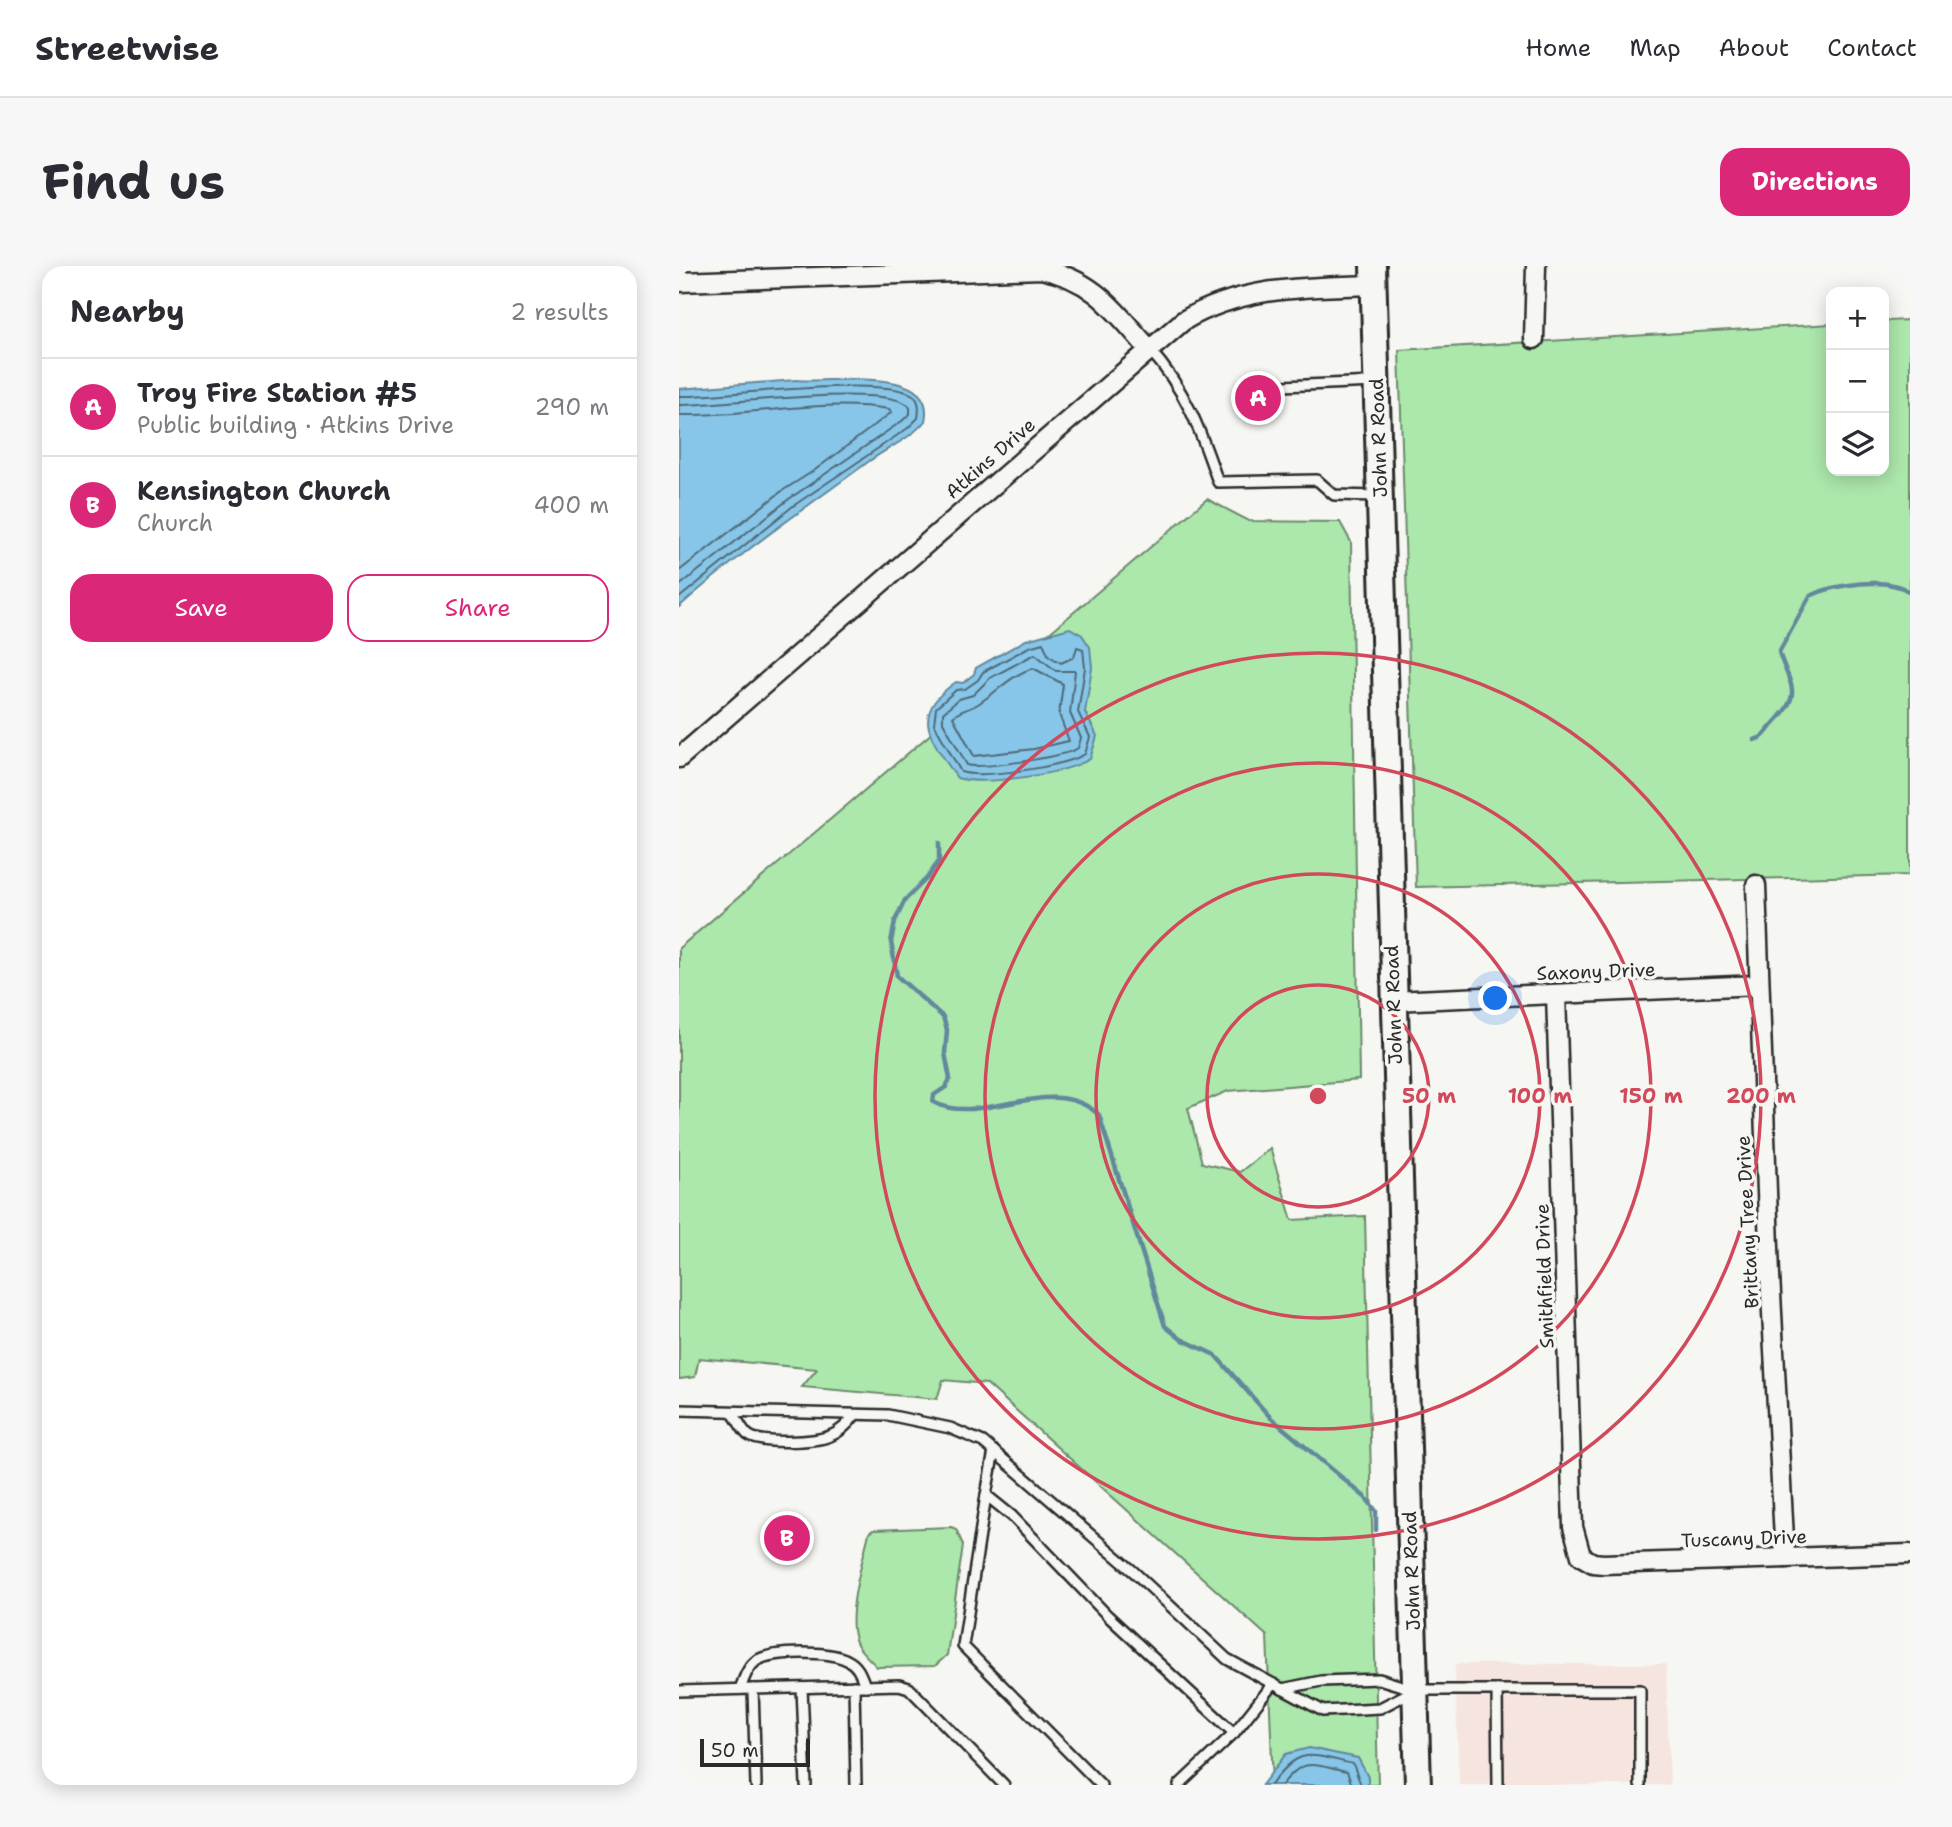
<!DOCTYPE html>
<html lang="en">
<head>
<meta charset="utf-8">
<style>
  :root { --surface:#fff; --page:#f7f7f7; --text:#2b2b33; --muted:#7c7c81; --line:#e1e1e2; --accent:#db2777 }
  body { margin:0; font-family:"Shantell Sans",sans-serif; background:var(--page); color:var(--text) }
  .controls { position:absolute; right:21px; top:21px; display:grid; overflow:hidden; border-radius:14px; box-shadow:0 4px 18px #0003 }
  .controls button { width:63px; height:63px; display:grid; place-items:center; padding:0; border:0; border-bottom:2px solid var(--line); background:var(--surface); color:var(--text); font:35px sans-serif }
  .scale { position:absolute; left:21px; bottom:18px; width:110px; box-sizing:border-box; padding-left:7px; border:4px solid #2b2b2b; border-top:0; font-size:19px; line-height:24px; white-space:nowrap; color:#2b2b2b; -webkit-text-stroke:5px #f6f6f2; paint-order:stroke }
  .you { position:absolute; left:817px; top:733px; width:24px; height:24px; margin:-18px; border:5px solid #fff; border-radius:50%; background:#1a73e8; box-shadow:0 0 0 10px #1a73e833 }
  .badge { display:grid; place-items:center; width:46px; height:46px; border-radius:50%; background:var(--accent); color:#fff; font-size:23px; font-weight:700 }
  .pin { position:absolute; translate:-50% -50%; border:4px solid #fff; box-shadow:0 2px 7px #0006 }
  .list { margin:0; padding:0; list-style:none }
  h2 { display:flex; justify-content:space-between; align-items:center; height:91px; margin:0; padding:0 28px; font-size:30px }
  h2 small { font-size:23px; font-weight:400; color:var(--muted) }
  .list li { display:grid; grid-template-columns:46px 1fr auto; gap:21px; align-items:center; box-sizing:border-box; height:98px; padding:0 28px; border-top:2px solid var(--line) }
  .list b { display:block; font-size:26px; white-space:nowrap }
  .list p { margin:0; font-size:23px; white-space:nowrap; color:var(--muted) }
  .list em { font-size:23px; font-style:normal; color:var(--muted) }
  .actions { display:flex; gap:14px; padding:21px 28px }
  .actions a { flex:1; padding:16px 0; border:2px solid var(--accent); border-radius:21px; text-align:center; font-size:24px; color:var(--accent) }
  .actions .main { background:var(--accent); color:#fff }
  .icon { flex:none; width:38px; height:38px; fill:none; stroke:currentColor; stroke-width:2; stroke-linecap:round; stroke-linejoin:round }
  .map { position:relative; flex:none; width:1231px; height:1519px; overflow:hidden; border-radius:21px }
  header { display:flex; align-items:center; gap:42px; box-sizing:border-box; height:98px; padding:0 35px; background:var(--surface); border-bottom:2px solid var(--line) }
  header strong { font-size:33px }
  nav { display:flex; gap:38px; margin-inline-start:auto; font-size:24px }
  .intro { display:flex; align-items:center; justify-content:space-between; box-sizing:border-box; height:168px; padding:0 42px }
  h1 { margin:0; font-size:49px }
  .button { padding:18px 32px; border-radius:21px; background:var(--accent); color:#fff; font-size:24px; font-weight:700 }
  main { display:flex; gap:42px; padding:0 42px }
  aside { flex:1; background:var(--surface); border-radius:21px; box-shadow:0 4px 18px #0003 }
  .map>svg:first-child { display:block }
  .built { fill:#f6e5de }
  .green { fill:#ace7ac; stroke:#6c896c; stroke-width:2 }
  .water { fill:#87c6e8; stroke:#62889c; stroke-width:2 }
  .lines { fill:none; stroke-linecap:round; stroke-linejoin:round }
  .shore { stroke:#506977; stroke-width:2 }
  .stream { stroke:#62889c; stroke-width:4.5 }
  .lane-casing { stroke:#2b2b2b; stroke-width:14 }
  .street-casing { stroke:#2b2b2b; stroke-width:23 }
  .secondary-casing { stroke:#2b2b2b; stroke-width:30 }
  .lane { stroke:#f6f6f2; stroke-width:9 }
  .street { stroke:#f6f6f2; stroke-width:18 }
  .secondary { stroke:#f6f6f2; stroke-width:24 }
  .ring { fill:none; stroke:#d1495b; stroke-width:3.5 }
  .labels { text-anchor:middle; stroke-width:7; stroke-linejoin:round; paint-order:stroke }
  .street-label { font-size:19px; fill:#2b2b2b; stroke:#f6f6f2 }
  .centre { fill:#d1495b; stroke:#f6f6f2; stroke-width:3.5 }
  .ring-label { font-size:21px; text-anchor:middle; font-weight:bold; fill:#d1495b; stroke:#f6f6f2; stroke-width:7; stroke-linejoin:round; paint-order:stroke }
</style>
</head>
<body>
<header>
<strong>Streetwise</strong>
<nav><a>Home</a><a>Map</a><a>About</a><a>Contact</a></nav>
</header>
<div class="intro"><h1>Find us</h1><a class="button">Directions</a></div>
<main>
<aside>
<h2>Nearby<small>2 results</small></h2>
<ul class="list">
<li><span class="badge">A</span><div><b>Troy Fire Station #5</b><p>Public building · Atkins Drive</p></div><em>290 m</em></li>
<li><span class="badge">B</span><div><b>Kensington Church</b><p>Church</p></div><em>400 m</em></li>
</ul>
<div class="actions"><a class="main">Save</a><a>Share</a></div>
</aside>
<div class="map">
<svg width="1231" height="1519" viewBox="0 0 1231 1519">
  <rect width="100%" height="100%" fill="#f6f6f2"/>
  <filter id="ink" filterUnits="userSpaceOnUse"><feTurbulence type="fractalNoise" baseFrequency=".0143" numOctaves="2"/><feDisplacementMap in="SourceGraphic" scale="14" xChannelSelector="R" yChannelSelector="G"/><feConvolveMatrix kernelMatrix="1 2 1 2 8 2 1 2 1" color-interpolation-filters="sRGB"/></filter>
  <g filter="url(#ink)">
    <path class="built" d="M776,1398H987L991,1519H780Z"/>
    <g class="green">
      <path d="M1231,54V609L737,621L720,84L1152,58V205H1205V55Z"/>
      <path d="M528,233L570,255L661,256L672,276L680,814L549,825L509,842L523,897L561,906L591,882L613,954L686,950L699,1519H594L588,1370L308,1118L264,1114L258,1133L123,1121L138,1103L20,1092L16,1111L0,1113V682Z"/>
      <path d="M272,1261L277,1263L284,1279L268,1389L256,1400L198,1401C192,1394 180,1385 177,1376C166,1350 184,1294 190,1267L194,1264Z"/>
    </g>
    <g class="water">
      <path d="M117,114C150,118 259,97 246,155C232,173 207,182 189,196C125,243 59,288 0,341V123Z"/>
      <path d="M391,362L403,369L411,381L413,402L406,446L418,470L411,493C386,508 305,520 278,512C252,472 229,449 277,416L284,417L295,408L297,402L347,374Z"/>
      <path d="M630,1482L679,1492L689,1511V1519H583L607,1488Z"/>
    </g>
    <g class="lines">
      <g class="shore">
        <path d="M0,130C38,132 215,107 236,131C241,137 240,145 239,152L229,162L114,240L0,332"/>
        <path d="M0,139C32,140 221,115 231,142V148L223,155L110,233L0,320"/>
        <path d="M0,149C70,151 141,132 210,143L213,146L136,204L103,225L0,305"/>
        <path d="M364,377L370,390L382,397L395,391L398,381L404,383L406,402L399,446L411,471L406,488C388,500 303,513 282,506L255,458L257,442L277,424L286,423L299,414L304,406L350,381Z"/>
        <path d="M356,388L377,405H396L391,447L402,472L399,482C386,491 303,503 288,499L264,456V447L280,433L294,429L311,412Z"/>
        <path d="M354,402L384,418L380,448L390,475L355,483L295,490L274,451C282,443 290,444 299,438C318,426 332,409 354,402Z"/>
        <path d="M592,1519C621,1480 629,1488 674,1498L682,1519"/>
        <path d="M603,1519C625,1490 635,1499 668,1506L673,1519"/>
      </g>
      <g class="stream">
        <path d="M1075,474C1087,471 1087,465 1095,457C1125,426 1111,421 1100,386L1131,330C1156,318 1208,310 1231,326"/>
        <path d="M260,577V595L248,612L226,634L216,655L212,676L218,710L264,751L268,764L266,787L271,813L267,821L255,829L254,836C302,862 373,805 420,849L486,1060L502,1073L536,1089L592,1152L687,1232L697,1245V1264"/>
      </g>
      <g class="lane-casing">
        <g id="lane">
          <path d="M470,83C508,125 521,164 539,216L638,214L655,229L700,230"/>
          <path d="M603,120L696,116"/>
          <path d="M0,1144L209,1149L271,1162L304,1176L455,1306L548,1393L644,1445L701,1442L734,1425"/>
          <path d="M53,1146C58,1152 63,1164 69,1169C82,1179 136,1176 151,1170C161,1166 170,1157 176,1149"/>
          <path d="M307,1229L315,1185"/>
          <path d="M175,1420L177,1519"/>
          <path d="M123,1422L127,1519"/>
          <path d="M61,1423C65,1413 68,1402 77,1395C94,1384 151,1385 168,1394C179,1399 182,1409 186,1420"/>
          <path d="M74,1423L77,1519"/>
          <path d="M603,1423L642,1415L700,1413L736,1424H961V1519"/>
          <path d="M818,1424L819,1519"/>
          <path d="M0,1425L220,1419L230,1422L325,1519"/>
          <path d="M555,1467L594,1418"/>
          <path d="M422,1519L284,1380L307,1229L333,1250L429,1350L555,1467L500,1519"/>
        </g>
      </g>
      <g class="street-casing">
        <g id="street">
          <path d="M0,16L362,3C416,14 435,44 469,82"/>
          <path d="M855,73L857,0"/>
          <path d="M0,492L504,55C563,20 628,21 695,19"/>
          <path d="M1077,619L1091,1009L1106,1292"/>
          <path d="M877,728L894,1261L902,1290L914,1297L924,1298L1231,1288"/>
          <path d="M714,735L1080,719"/>
        </g>
      </g>
      <g class="secondary-casing">
        <path id="secondary" d="M694,0L739,1519"/>
      </g>
      <use href="#lane" class="lane"/>
      <use href="#street" class="street"/>
      <use href="#secondary" class="secondary"/>
    </g>
  </g>
  <g class="ring">
    <circle cx="639" cy="830" r="111"/>
    <circle cx="639" cy="830" r="222"/>
    <circle cx="639" cy="830" r="333"/>
    <circle cx="639" cy="830" r="443"/>
  </g>
  <g class="labels">
    <g class="street-label">
      <text transform="translate(699 172) rotate(-92)" y="7">John R Road</text>
      <text transform="translate(311 192) rotate(-41)" y="7">Atkins Drive</text>
      <text transform="translate(917 705) rotate(-2)" y="7">Saxony Drive</text>
      <text transform="translate(714 739) rotate(-92)" y="7">John R Road</text>
      <text transform="translate(1068 956) rotate(-93)" y="7">Brittany Tree Drive</text>
      <text transform="translate(865 1010) rotate(-92)" y="7">Smithfield Drive</text>
      <text transform="translate(1065 1272) rotate(-2)" y="7">Tuscany Drive</text>
      <text transform="translate(732 1305) rotate(-92)" y="7">John R Road</text>
    </g>
  </g>
  <circle cx="639" cy="830" r="10" class="centre"/>
  <g class="ring-label">
    <text x="750" y="837">50 m</text>
    <text x="861" y="837">100 m</text>
    <text x="972" y="837">150 m</text>
    <text x="1082" y="837">200 m</text>
  </g>
</svg>
<div class="controls">
<button>+</button>
<button>−</button>
<button><svg class="icon" aria-label="layers" viewBox="0 0 24 24"><path d="M12 4l9 5-9 5-9-5zM3 14l9 5 9-5"/></svg></button>
</div>
<div class="scale">50 m</div>
<div class="you"></div>
<div class="pin badge" style="left:579px;top:132px">A</div>
<div class="pin badge" style="left:108px;top:1272px">B</div>
</div>
</main>
</body>
</html>
